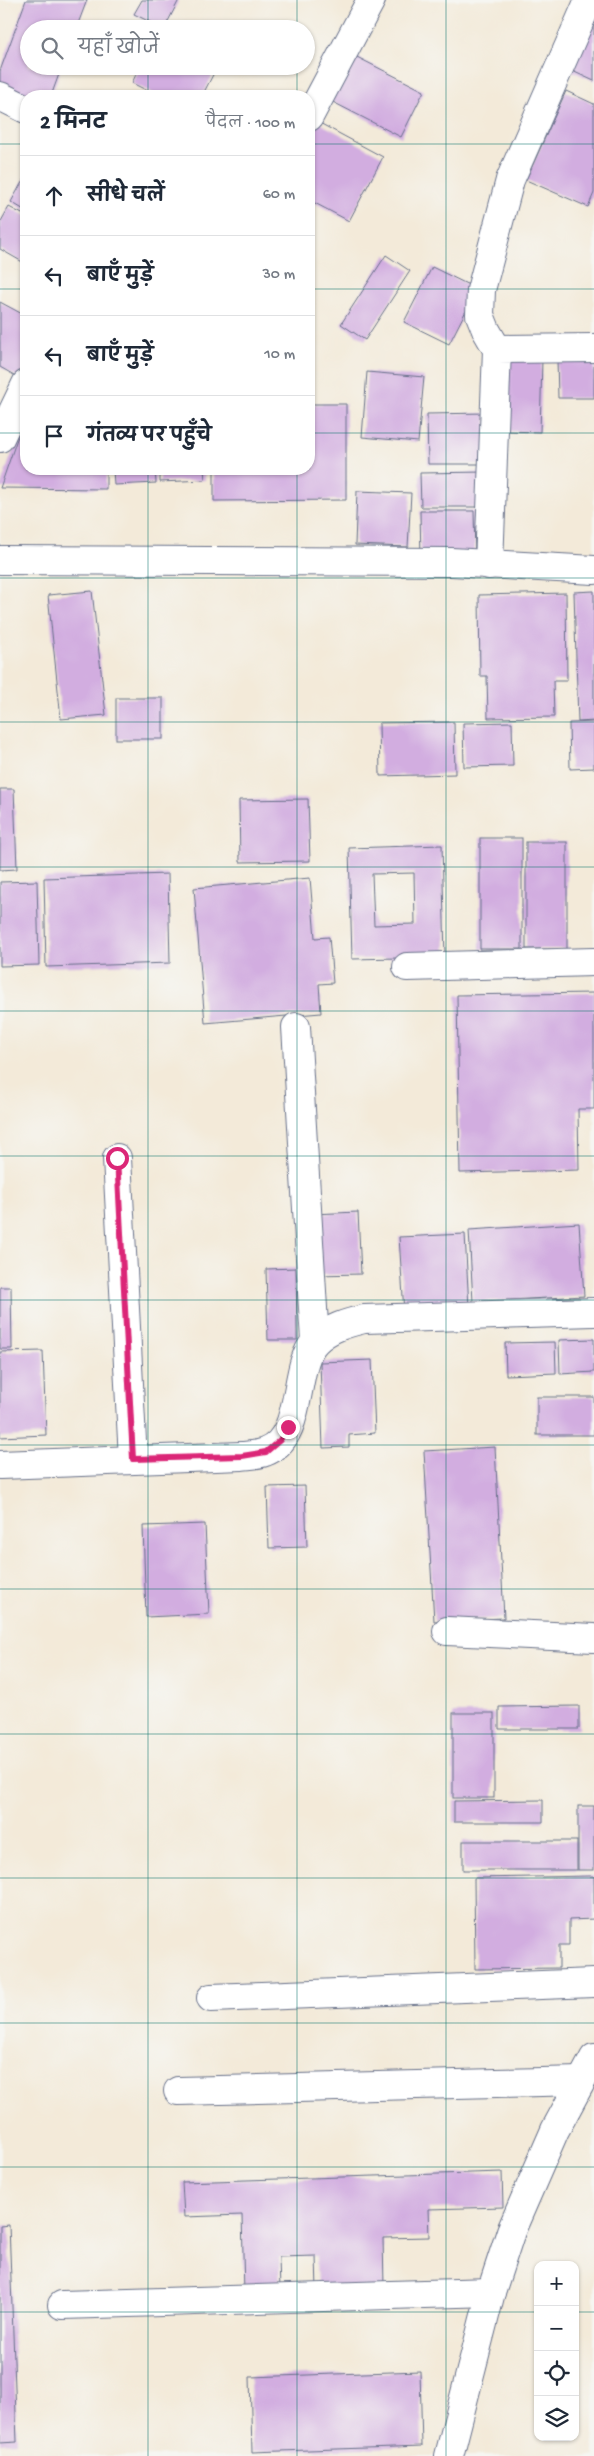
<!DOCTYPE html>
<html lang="hi">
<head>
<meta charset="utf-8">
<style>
  :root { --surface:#fff; --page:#f6f6f7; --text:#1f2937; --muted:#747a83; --line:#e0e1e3 }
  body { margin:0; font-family:"Gochi Hand","Playpen Sans Deva",sans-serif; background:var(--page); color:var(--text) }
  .controls { position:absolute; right:15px; bottom:15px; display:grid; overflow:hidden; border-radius:10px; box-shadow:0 1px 4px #0004 }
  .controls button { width:45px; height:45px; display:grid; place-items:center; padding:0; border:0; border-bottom:1px solid var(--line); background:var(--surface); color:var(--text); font:25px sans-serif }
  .stop { position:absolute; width:15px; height:15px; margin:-11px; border:4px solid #db2777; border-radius:50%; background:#fff }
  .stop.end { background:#db2777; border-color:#fff; box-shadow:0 1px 5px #0008 }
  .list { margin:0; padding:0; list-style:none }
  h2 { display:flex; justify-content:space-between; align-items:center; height:65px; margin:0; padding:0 20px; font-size:21px }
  h2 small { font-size:16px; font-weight:400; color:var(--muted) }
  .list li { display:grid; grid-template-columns:32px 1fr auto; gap:15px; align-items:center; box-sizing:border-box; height:80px; padding:0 20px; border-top:1px solid var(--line) }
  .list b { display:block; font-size:19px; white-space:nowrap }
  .list em { font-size:16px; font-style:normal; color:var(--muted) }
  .icon { flex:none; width:28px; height:28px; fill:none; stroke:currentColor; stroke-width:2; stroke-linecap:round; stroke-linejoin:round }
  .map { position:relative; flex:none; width:594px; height:2456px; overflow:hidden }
  .search { position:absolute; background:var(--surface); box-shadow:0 1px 4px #0004; left:20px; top:20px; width:295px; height:55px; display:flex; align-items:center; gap:12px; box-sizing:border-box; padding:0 18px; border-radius:28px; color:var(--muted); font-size:19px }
  .panel { position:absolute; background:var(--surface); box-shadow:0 1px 4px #0004; left:20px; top:90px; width:295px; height:385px; border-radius:20px }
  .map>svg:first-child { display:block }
  .building { fill:#d2ade0; fill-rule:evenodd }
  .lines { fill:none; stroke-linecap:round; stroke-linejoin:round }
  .minor-casing { stroke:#677089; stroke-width:30 }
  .minor { stroke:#fff; stroke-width:28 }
  .route { stroke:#db2777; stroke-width:6 }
  .grid { fill:none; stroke:#0f766e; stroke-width:1; stroke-opacity:0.55 }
</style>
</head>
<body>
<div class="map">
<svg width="594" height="2456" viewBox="0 0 594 2456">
  <rect width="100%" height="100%" fill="#f6f6f2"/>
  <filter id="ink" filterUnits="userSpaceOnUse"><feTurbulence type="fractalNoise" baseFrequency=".02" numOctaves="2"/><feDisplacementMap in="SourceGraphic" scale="10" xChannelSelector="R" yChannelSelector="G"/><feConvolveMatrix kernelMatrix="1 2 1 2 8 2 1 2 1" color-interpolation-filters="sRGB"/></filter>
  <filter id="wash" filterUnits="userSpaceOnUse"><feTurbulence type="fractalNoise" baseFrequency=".0096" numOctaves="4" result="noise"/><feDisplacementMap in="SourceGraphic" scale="20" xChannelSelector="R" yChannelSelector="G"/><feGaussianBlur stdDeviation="1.12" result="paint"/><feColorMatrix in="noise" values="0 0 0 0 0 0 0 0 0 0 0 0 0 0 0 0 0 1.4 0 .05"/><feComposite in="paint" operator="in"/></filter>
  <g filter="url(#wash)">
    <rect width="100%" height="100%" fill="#f3ead9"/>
    <g id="blocks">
      <g class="building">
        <path d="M26,0H87L76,29H29V66H62L51,96H29L0,85V71Z"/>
        <path d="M142,0H179L164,29L134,14Z"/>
        <path d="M594,14V81L568,69Z"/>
        <path d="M353,55L424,91L401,137L329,100Z"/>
        <path d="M140,66H215L217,67L202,96H158L132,83Z"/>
        <path d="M566,91L594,104V193L588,207L526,180Z"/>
        <path d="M314,120L383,157L349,221L309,200V129Z"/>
        <path d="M26,175V211L11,202Z"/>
        <path d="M9,207L26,216V264L0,249V223Z"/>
        <path d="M386,255L410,271L365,340L341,324Z"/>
        <path d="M432,267L477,289L449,344L404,322Z"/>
        <path d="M0,302L26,316V370L21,379L0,367Z"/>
        <path d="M594,358V398H558L557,359Z"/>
        <path d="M507,359L542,360L540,432L505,431Z"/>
        <path d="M367,372L424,377L418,442L362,437Z"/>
        <path d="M309,404H346V500L214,501V469H309Z"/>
        <path d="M26,413V469H106V489L0,488Z"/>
        <path d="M486,413L487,464H428L427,414Z"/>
        <path d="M113,469H155L156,483L114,485Z"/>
        <path d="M160,469H204L205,480L160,482Z"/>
        <path d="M485,472L486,507H421L420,473Z"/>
        <path d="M357,491L411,493L408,547L355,545Z"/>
        <path d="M420,511H474L475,559L421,560Z"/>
        <path d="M92,591L106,715L61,719L48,595Z"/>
        <path d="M594,591V721L578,722L574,592Z"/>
        <path d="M566,593L567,681H553L554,717L488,718L487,676H480L479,595Z"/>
        <rect x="116" y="698" width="47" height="41"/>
        <path d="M454,722L455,774L380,776L379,723Z"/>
        <path d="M512,722L513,766L464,767L463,723Z"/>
        <path d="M594,722V768L570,769L569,723Z"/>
        <path d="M0,789H14L17,869L0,870Z"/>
        <path d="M308,799L310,861L240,862L239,800Z"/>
        <rect x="480" y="838" width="42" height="111"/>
        <rect x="526" y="842" width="41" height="107"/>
        <path d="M442,845L445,957L352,959L349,848ZM414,873L415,924L374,925L372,874Z"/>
        <path d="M168,874L170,963L46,967L44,878Z"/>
        <path d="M310,878L315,938L329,937L333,983L319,984L321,1013L205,1023L194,888Z"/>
        <path d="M37,881L39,965L0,966V882Z"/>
        <path d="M594,993V1109H578L579,1170L460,1173L457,995Z"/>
        <path d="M358,1212L361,1274L316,1275L313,1214Z"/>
        <path d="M579,1223L584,1296L473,1302L469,1230Z"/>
        <path d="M465,1234L469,1308L404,1312L399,1237Z"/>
        <path d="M296,1268L297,1340H268L266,1269Z"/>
        <path d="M0,1287H11L12,1349H0Z"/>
        <path d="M594,1339V1372L560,1374L559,1340Z"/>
        <path d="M555,1342L556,1373L506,1375L505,1343Z"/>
        <path d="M43,1351L46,1435L0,1437V1352Z"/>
        <path d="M372,1360L375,1433L349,1435V1447L323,1448L320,1362Z"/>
        <rect x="537" y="1397" width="57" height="38"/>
        <path d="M495,1447L504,1618L434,1621L424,1451Z"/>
        <path d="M305,1486L307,1547L269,1548L267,1487Z"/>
        <path d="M205,1524L209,1614L146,1617L143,1526Z"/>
        <path d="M579,1706V1729H499V1707Z"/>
        <rect x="453" y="1713" width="41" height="85"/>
        <path d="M543,1800V1822H454V1801Z"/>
        <rect x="578" y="1806" width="16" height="64"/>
        <rect x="463" y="1841" width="114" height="29"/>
        <path d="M594,1876V1919L569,1920V1945H559V1968L475,1969L474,1878Z"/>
        <path d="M502,2172L503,2207L428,2209L429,2237L383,2238L384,2287L317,2290L316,2256L279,2257L280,2291L244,2292L242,2215L184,2217L182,2182Z"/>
        <path d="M9,2225L17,2442L0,2443V2226Z"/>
        <path d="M420,2371L422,2446L252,2452L250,2377Z"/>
      </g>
    </g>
  </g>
  <g filter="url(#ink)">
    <use href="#blocks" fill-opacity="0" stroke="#677089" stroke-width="1"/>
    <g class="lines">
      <g class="minor-casing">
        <g id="minor">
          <path d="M0,96L26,109"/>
          <path d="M309,117L371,0"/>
          <path d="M497,349L486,330L480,315L481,290L510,180L589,0"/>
          <path d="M0,438L26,384"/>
          <path d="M0,560L451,562L594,570"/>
          <path d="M489,565L497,349L594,348"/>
          <path d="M407,967L594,962"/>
          <path d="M296,1027L315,1341"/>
          <path d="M117,1158L133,1459"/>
          <path d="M0,1465L242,1456C249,1455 258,1455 265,1452C306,1437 291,1365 316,1341C329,1328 347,1323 364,1319L594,1312"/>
          <path d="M447,1631L594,1638"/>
          <path d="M211,1998L594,1983"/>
          <path d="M178,2091L581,2081"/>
          <path d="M62,2305L491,2292"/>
          <path d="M449,2456L491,2292L511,2231L555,2130L594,2058"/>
        </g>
      </g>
      <use href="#minor" class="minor"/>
    </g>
  </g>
  <g class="lines" filter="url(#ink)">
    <path class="route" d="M117,1158L133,1459L242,1456L266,1452L280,1440L288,1427"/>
  </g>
  <path class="grid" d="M148,0V29M297,0V29M446,0V2456M148,66V96M297,66V96M0,144H26M309,144H594M0,289H26M309,289H594M0,433H26M309,433H594M148,469V2456M297,469V2456M0,578H594M0,722H594M0,867H594M0,1011H594M0,1156H594M0,1300H594M0,1445H594M0,1589H594M0,1734H594M0,1878H594M0,2023H594M0,2167H594M0,2312H538M575,2312H594"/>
</svg>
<div class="controls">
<button>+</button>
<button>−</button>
<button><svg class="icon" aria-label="locate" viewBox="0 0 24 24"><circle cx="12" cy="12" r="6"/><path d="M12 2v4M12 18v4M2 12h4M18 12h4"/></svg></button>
<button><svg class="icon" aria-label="layers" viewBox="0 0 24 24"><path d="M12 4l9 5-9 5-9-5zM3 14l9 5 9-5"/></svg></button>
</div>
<div class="stop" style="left:117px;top:1158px"></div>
<div class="stop end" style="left:288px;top:1427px"></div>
<div class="search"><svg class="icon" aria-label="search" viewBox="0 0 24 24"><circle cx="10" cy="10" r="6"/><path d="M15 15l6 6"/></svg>यहाँ खोजें</div>
<section class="panel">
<h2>2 मिनट<small>पैदल · 100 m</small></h2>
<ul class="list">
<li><svg class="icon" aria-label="ahead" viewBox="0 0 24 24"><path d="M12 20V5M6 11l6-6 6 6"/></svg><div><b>सीधे चलें</b></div><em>60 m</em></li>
<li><svg class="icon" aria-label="left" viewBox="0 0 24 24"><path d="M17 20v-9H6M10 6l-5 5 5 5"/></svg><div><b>बाएँ मुड़ें</b></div><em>30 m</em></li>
<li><svg class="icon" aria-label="left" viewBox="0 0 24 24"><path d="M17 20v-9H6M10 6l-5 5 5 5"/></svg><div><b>बाएँ मुड़ें</b></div><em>10 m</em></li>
<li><svg class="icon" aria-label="arrive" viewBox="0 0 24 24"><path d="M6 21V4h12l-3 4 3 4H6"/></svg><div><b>गंतव्य पर पहुँचे</b></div></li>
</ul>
</section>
</div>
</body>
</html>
